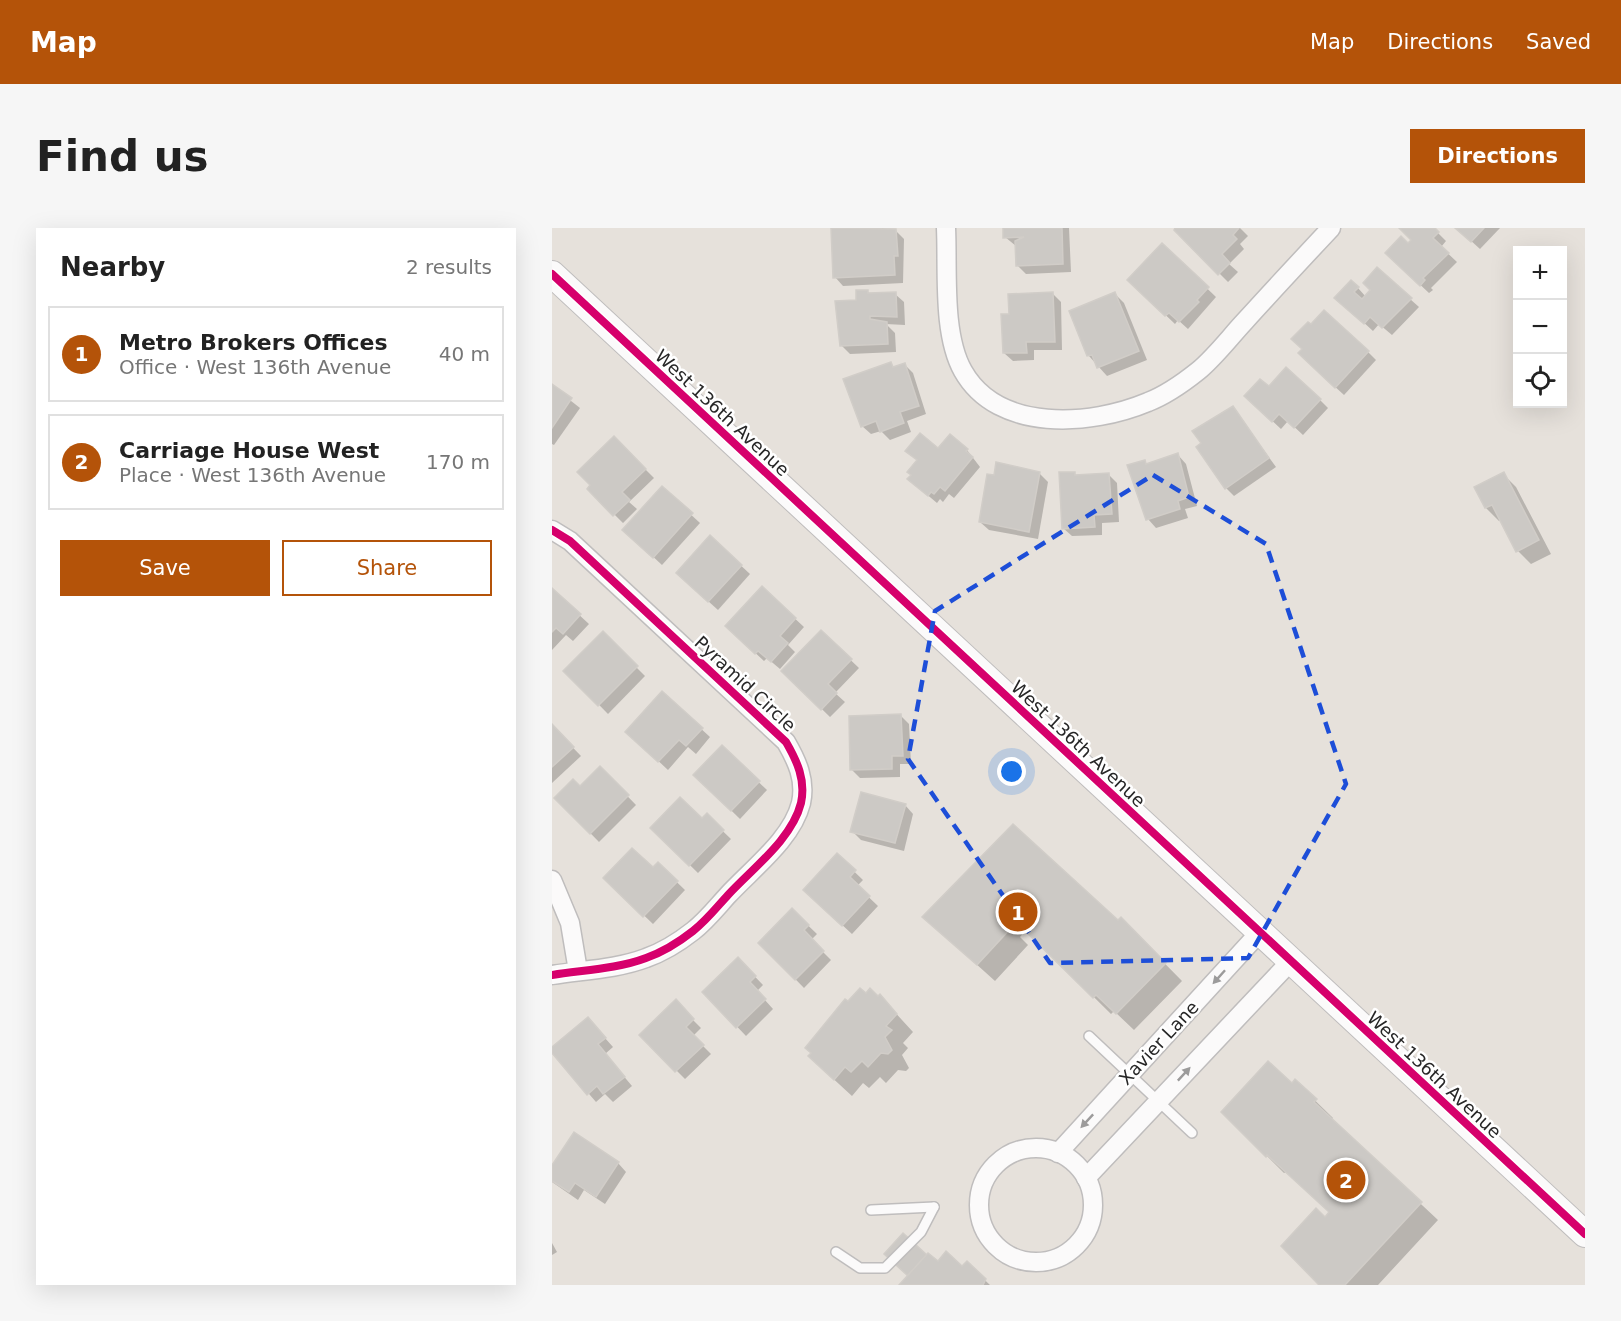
<!DOCTYPE html>
<html lang="en">
<head>
<meta charset="utf-8">
<style>
  :root { --surface:#fff; --page:#f6f6f6; --text:#222; --muted:#767676; --line:#e0e0e0; --accent:#b45309 }
  body { margin:0; font-family:"DejaVu Sans",sans-serif; background:var(--page); color:var(--text) }
  .controls { position:absolute; right:18px; top:18px; display:grid; overflow:hidden; border-radius:0px; box-shadow:0 6px 24px #0002 }
  .controls button { width:54px; height:54px; display:grid; place-items:center; padding:0; border:0; border-bottom:2px solid var(--line); background:var(--surface); color:var(--text); font:30px sans-serif }
  .you { position:absolute; left:460px; top:544px; width:21px; height:21px; margin:-15px; border:4px solid #fff; border-radius:50%; background:#1a73e8; box-shadow:0 0 0 9px #1a73e833 }
  .badge { display:grid; place-items:center; width:39px; height:39px; border-radius:50%; background:var(--accent); color:#fff; font-size:20px; font-weight:700 }
  .pin { position:absolute; translate:-50% -50%; border:3px solid #fff; box-shadow:0 2px 6px #0006 }
  .list { margin:0; padding:0; list-style:none }
  h2 { display:flex; justify-content:space-between; align-items:center; height:78px; margin:0; padding:0 24px; font-size:26px }
  h2 small { font-size:20px; font-weight:400; color:var(--muted) }
  .list li { display:grid; grid-template-columns:39px 1fr auto; gap:18px; align-items:center; box-sizing:border-box; height:96px; margin:0 12px 12px; padding:0 12px; border:2px solid var(--line); border-radius:0px }
  .list b { display:block; font-size:22px; white-space:nowrap }
  .list p { margin:0; font-size:20px; white-space:nowrap; color:var(--muted) }
  .list em { font-size:20px; font-style:normal; color:var(--muted) }
  .actions { display:flex; gap:12px; padding:18px 24px }
  .actions a { flex:1; padding:14px 0; border:2px solid var(--accent); border-radius:0px; text-align:center; font-size:21px; color:var(--accent) }
  .actions .main { background:var(--accent); color:#fff }
  .icon { flex:none; width:33px; height:33px; fill:none; stroke:currentColor; stroke-width:2; stroke-linecap:round; stroke-linejoin:round }
  .map { position:relative; flex:none; width:1033px; height:1057px; overflow:hidden; border-radius:0px }
  header { display:flex; align-items:center; gap:36px; box-sizing:border-box; height:84px; padding:0 30px; background:var(--accent); color:#fff }
  header strong { font-size:28px }
  nav { display:flex; gap:33px; margin-inline-start:auto; font-size:21px }
  .intro { display:flex; align-items:center; justify-content:space-between; box-sizing:border-box; height:144px; padding:0 36px }
  h1 { margin:0; font-size:42px }
  .button { padding:15px 27px; border-radius:0px; background:var(--accent); color:#fff; font-size:21px; font-weight:700 }
  main { display:flex; gap:36px; padding:0 36px }
  aside { flex:1; background:var(--surface); border-radius:0px; box-shadow:0 6px 24px #0002 }
  .map>svg:first-child { display:block }
  .shadow { fill:#0003 }
  .building { fill:#ccc9c5; stroke:#d1cdc8; stroke-width:1.5 }
  .lines { fill:none; stroke-linecap:round; stroke-linejoin:round }
  .service-casing { stroke:#bfbdbd; stroke-width:12 }
  .minor-casing { stroke:#bfbdbd; stroke-width:21 }
  .secondary-casing { stroke:#bfbdbd; stroke-width:28 }
  .service { stroke:#fbfafa; stroke-width:9 }
  .minor { stroke:#fbfafa; stroke-width:18 }
  .secondary { stroke:#fbfafa; stroke-width:26 }
  .cycleway-casing { stroke:#fff; stroke-width:11 }
  .cycleway { stroke:#d6006c; stroke-width:8 }
  .oneway { fill:#9c9b9b }
  .marked { fill:none; stroke:#1d4ed8; stroke-width:4.5; stroke-dasharray:12 8; stroke-linejoin:round }
  .labels { text-anchor:middle; stroke-width:5; stroke-linejoin:round; paint-order:stroke }
  .street-label { font-size:18px; fill:#272727; stroke:#fff }
</style>
</head>
<body>
<header>
<strong>Map</strong>
<nav><a>Map</a><a>Directions</a><a>Saved</a></nav>
</header>
<div class="intro"><h1>Find us</h1><a class="button">Directions</a></div>
<main>
<aside>
<h2>Nearby<small>2 results</small></h2>
<ul class="list">
<li><span class="badge">1</span><div><b>Metro Brokers Offices</b><p>Office · West 136th Avenue</p></div><em>40 m</em></li>
<li><span class="badge">2</span><div><b>Carriage House West</b><p>Place · West 136th Avenue</p></div><em>170 m</em></li>
</ul>
<div class="actions"><a class="main">Save</a><a>Share</a></div>
</aside>
<div class="map">
<svg width="1033" height="1057" viewBox="0 0 1033 1057">
  <rect width="100%" height="100%" fill="#e6e1db"/>
  <g class="shadow">
    <path d="M280,0H331L334,3H344L352,11L351,55L291,58L283,49Z"/>
    <path d="M453,0H517L519,44L474,46L465,37L464,18L453,9Z"/>
    <path d="M625,0H688L696,8L688,16L692,21L677,36L686,44L676,54L624,2Z"/>
    <path d="M849,0H881L894,13L889,19L905,34L879,60L881,62L877,65L844,34L861,12Z"/>
    <path d="M905,0H948L928,21Z"/>
    <path d="M610,17L664,69L636,101L626,92L623,96L577,52Z"/>
    <path d="M806,60L814,69L858,71L867,79L840,107L827,96L821,103L785,70Z"/>
    <path d="M315,63L319,67L343,66L352,74L353,97L334,96L343,105L344,124L298,126L290,118L306,73Z"/>
    <path d="M501,66L509,74L510,122H482V132L461,133L452,125L458,87Z"/>
    <path d="M563,66L572,75L595,132L555,148L537,128Z"/>
    <path d="M816,124L824,132L792,167L756,134Z"/>
    <path d="M338,135L343,140L353,137L361,145L374,186L355,193L359,204L338,212L329,203L319,206L310,198Z"/>
    <path d="M0,158L28,180L2,217L0,216Z"/>
    <path d="M717,160L768,172L776,180L751,207L736,193L729,201L703,177Z"/>
    <path d="M681,180L724,239L682,268L674,260L642,203Z"/>
    <path d="M62,210L102,250L77,274L85,281L71,295L37,261Z"/>
    <path d="M386,222H415L428,239L402,270L397,266L391,274L388,271L385,275L366,259Z"/>
    <path d="M626,227L634,236L645,278L633,281L636,290L604,300L596,291L592,233L595,237Z"/>
    <path d="M487,245L496,254L486,311L437,302L428,294Z"/>
    <path d="M522,245L526,249L557,247L565,255L567,294L550,295V307L520,308L511,300Z"/>
    <path d="M951,246L964,259L999,326L979,336L966,323L949,291L947,293L934,280Z"/>
    <path d="M110,260L148,295L110,337L81,310Z"/>
    <path d="M158,309L198,346L166,382L134,353Z"/>
    <path d="M210,360L252,399L236,417L243,424L228,441L215,430L212,433L184,407Z"/>
    <path d="M0,362L37,396L21,413L14,407L0,422Z"/>
    <path d="M269,404L307,440L283,465L293,474L278,489L231,443Z"/>
    <path d="M51,406L93,448L56,486L14,443Z"/>
    <path d="M110,465L158,509L144,526L136,519L116,542L84,512Z"/>
    <path d="M349,488L357,496L359,536H348V549L308,550L300,542Z"/>
    <path d="M0,498L29,528L0,555Z"/>
    <path d="M170,519L215,562L188,591L143,547Z"/>
    <path d="M48,540L84,577L47,614L4,570L28,560Z"/>
    <path d="M353,577L361,586L352,623L309,612L300,603Z"/>
    <path d="M155,588L179,611L146,645L100,600L151,593Z"/>
    <path d="M461,598L566,694L569,691L630,753L582,802L562,783L559,786L474,702L468,709L476,717L443,753L372,689Z"/>
    <path d="M285,627L311,652L305,658L326,678L300,706L261,670Z"/>
    <path d="M106,636L133,662L101,696L53,650L101,641Z"/>
    <path d="M240,682L265,706L259,712L279,732L252,760L208,715Z"/>
    <path d="M186,731L211,757L205,763L221,781L194,808L152,764Z"/>
    <path d="M314,767L328,768L361,804L351,815L356,820L350,827L357,840L354,843L346,842L334,855L328,849L317,860L311,855L300,868L275,845L296,775Z"/>
    <path d="M123,774L149,800L141,808L159,826L133,851L89,807Z"/>
    <path d="M44,800L61,819L53,826L80,858L61,874L53,866L44,874L0,823Z"/>
    <path d="M743,853L781,890L779,892L886,992L826,1057H769L773,991L779,985L734,944L732,945L671,884L740,857Z"/>
    <path d="M66,935L74,944L53,976L32,962L26,972L0,954V940Z"/>
    <path d="M0,1015L5,1024L0,1027Z"/>
    <path d="M375,1029L386,1035L410,1040L415,1035L438,1057H349Z"/>
  </g>
  <g class="building">
    <path d="M279,0L344,1L346,28H342L343,47L281,50Z"/>
    <path d="M451,0H510L511,36L464,38L463,13L472,9L451,10Z"/>
    <path d="M623,0H687L681,7L685,11L670,26L678,35L666,47L622,2Z"/>
    <path d="M847,0H883L887,4L881,10L897,25L871,50L873,52L868,58L833,25L849,8L856,15L859,12Z"/>
    <path d="M903,0H932L919,14Z"/>
    <path d="M610,15L657,59L645,72L647,74L627,94L617,85L613,88L575,52Z"/>
    <path d="M825,39L860,70L830,100L818,89L812,96L782,70L799,52L807,59L802,64L810,71L818,62L811,55Z"/>
    <path d="M304,62H316V65L344,64L345,89L318,88V91L335,94L336,116L288,118L283,73L304,72Z"/>
    <path d="M501,64L503,114H474L475,125H451L449,86H457L456,66Z"/>
    <path d="M563,64L587,123L545,140L540,127L535,128L517,83Z"/>
    <path d="M772,82L817,123L783,160L746,125L750,121L739,111L756,94L759,96Z"/>
    <path d="M339,134L341,139L353,135L367,178L348,184L352,195L328,204L324,193L309,199L291,151Z"/>
    <path d="M734,139L769,171L742,200L727,186L720,194L692,168L708,151L717,158Z"/>
    <path d="M0,156L20,170L0,200Z"/>
    <path d="M681,178L717,230L673,261L644,219L649,215L640,203Z"/>
    <path d="M368,205L386,220L398,206L416,221L414,223L421,229L393,263L388,259L382,266L379,264L376,268L355,251L359,247L355,244L365,232L353,223Z"/>
    <path d="M62,208L94,241L70,264L78,272L61,288L35,261L38,257L25,244Z"/>
    <path d="M626,225L637,269L626,273L628,281L594,292L575,237L593,232L594,236Z"/>
    <path d="M444,234L488,244L477,304L427,294L435,246L442,247Z"/>
    <path d="M507,244H523V247L557,245L560,286L542,287L543,299L510,301Z"/>
    <path d="M952,244L987,312L964,324L940,277L933,280L922,259Z"/>
    <path d="M110,258L141,285L101,330L70,302Z"/>
    <path d="M158,307L190,337L156,374L124,345Z"/>
    <path d="M210,358L244,390L228,408L236,415L219,434L206,423L203,426L173,398Z"/>
    <path d="M0,360L29,386L11,406L4,400L0,404Z"/>
    <path d="M269,402L300,431L276,456L285,465L269,482L229,443Z"/>
    <path d="M51,403L86,438L46,478L11,443Z"/>
    <path d="M110,463L151,500L134,518L127,512L106,534L73,504Z"/>
    <path d="M349,486L351,528H340V541L298,542L297,488Z"/>
    <path d="M0,496L22,519L0,539Z"/>
    <path d="M170,517L208,553L179,583L141,547Z"/>
    <path d="M48,538L77,567L38,606L2,570L21,551L28,558Z"/>
    <path d="M309,564L354,576L343,615L298,604Z"/>
    <path d="M128,569L150,590L155,585L172,602L137,638L98,600Z"/>
    <path d="M461,596L566,692L569,689L614,735L564,786L544,767L541,770L456,686L452,691L460,699L425,737L370,689Z"/>
    <path d="M80,620L101,639L106,634L126,653L91,689L51,650Z"/>
    <path d="M285,625L304,642L298,649L318,668L290,698L251,662Z"/>
    <path d="M240,680L257,697L252,702L272,723L243,752L206,715Z"/>
    <path d="M186,729L204,748L198,754L214,771L184,800L150,764Z"/>
    <path d="M308,760L314,765L318,760L326,768L328,766L345,786L334,798L340,802L333,809L340,822L336,826L329,825L316,839L310,833L299,844L293,839L282,852L256,828L259,825L253,820L293,771L296,773Z"/>
    <path d="M124,771L142,791L134,799L152,817L123,844L87,807Z"/>
    <path d="M36,789L54,810L46,816L73,849L51,866L45,858L35,867L0,825V819Z"/>
    <path d="M716,833L740,855L743,851L765,871L762,874L870,974L793,1057H767L729,1018L764,980L773,989L777,984L715,927L714,929L669,884Z"/>
    <path d="M22,904L67,934L44,969L23,955L17,964L0,953V937Z"/>
    <path d="M351,1005L375,1027L356,1048L332,1026Z"/>
    <path d="M394,1023L410,1038L415,1033L434,1051L431,1057H347L376,1025L386,1033Z"/>
  </g>
  <g class="lines">
    <g class="service-casing">
      <g id="service">
        <path d="M537,808L640,905"/>
        <path d="M319,982L382,979"/>
        <path d="M284,1024L308,1040H333L369,1004L382,979"/>
      </g>
    </g>
    <g class="minor-casing">
      <g id="minor">
        <path d="M394,0C396,42 390,106 411,143C446,205 539,198 596,174C614,167 631,155 646,143C663,129 678,109 693,93C721,62 750,31 779,0"/>
        <path d="M0,302L18,313L234,514C245,533 254,552 249,575C240,611 201,640 176,667C165,679 154,693 141,703C127,714 111,724 94,730C65,741 31,742 0,747"/>
        <path d="M0,652L18,695L26,743"/>
        <circle cx="484" cy="977" r="57"/>
        <path d="M506,925L707,705"/>
        <path d="M534,950L738,734"/>
      </g>
    </g>
    <g class="secondary-casing">
      <path id="secondary" d="M0,46L1033,1006"/>
    </g>
    <use href="#service" class="service"/>
    <use href="#minor" class="minor"/>
    <use href="#secondary" class="secondary"/>
    <g class="cycleway-casing">
      <g id="cycleway">
        <path d="M0,46L1033,1006"/>
        <path d="M0,302L18,313L234,514C245,533 254,552 249,575C240,611 201,640 176,667C165,679 154,693 141,703C127,714 111,724 94,730C65,741 31,742 0,747"/>
      </g>
    </g>
    <use href="#cycleway" class="cycleway"/>
  </g>
  <defs><path id="oneway-solid" d="M-6-.8H1V-3.2L6.5 0L1 3.2V.8H-6Z" transform="scale(1.5)"/></defs>
  <g class="oneway">
    <use href="#oneway-solid" transform="translate(667 749) rotate(132)"/>
    <use href="#oneway-solid" transform="translate(632 846) rotate(-47)"/>
    <use href="#oneway-solid" transform="translate(535 893) rotate(133)"/>
  </g>
  <path class="marked" d="M601,247L714,316L794,556L696,730L498,735L356,531L383,383Z"/>
  <g class="labels">
    <g class="street-label">
      <text transform="translate(170 185) rotate(43)" y="6">West 136th Avenue</text>
      <text transform="translate(193 456) rotate(43)" y="6">Pyramid Circle</text>
      <text transform="translate(526 516) rotate(43)" y="6">West 136th Avenue</text>
      <text transform="translate(607 815) rotate(-47)" y="6">Xavier Lane</text>
      <text transform="translate(882 847) rotate(43)" y="6">West 136th Avenue</text>
    </g>
  </g>
</svg>
<div class="controls">
<button>+</button>
<button>−</button>
<button><svg class="icon" aria-label="locate" viewBox="0 0 24 24"><circle cx="12" cy="12" r="6"/><path d="M12 2v4M12 18v4M2 12h4M18 12h4"/></svg></button>
</div>
<div class="you"></div>
<div class="pin badge" style="left:466px;top:684px">1</div>
<div class="pin badge" style="left:794px;top:952px">2</div>
</div>
</main>
</body>
</html>
